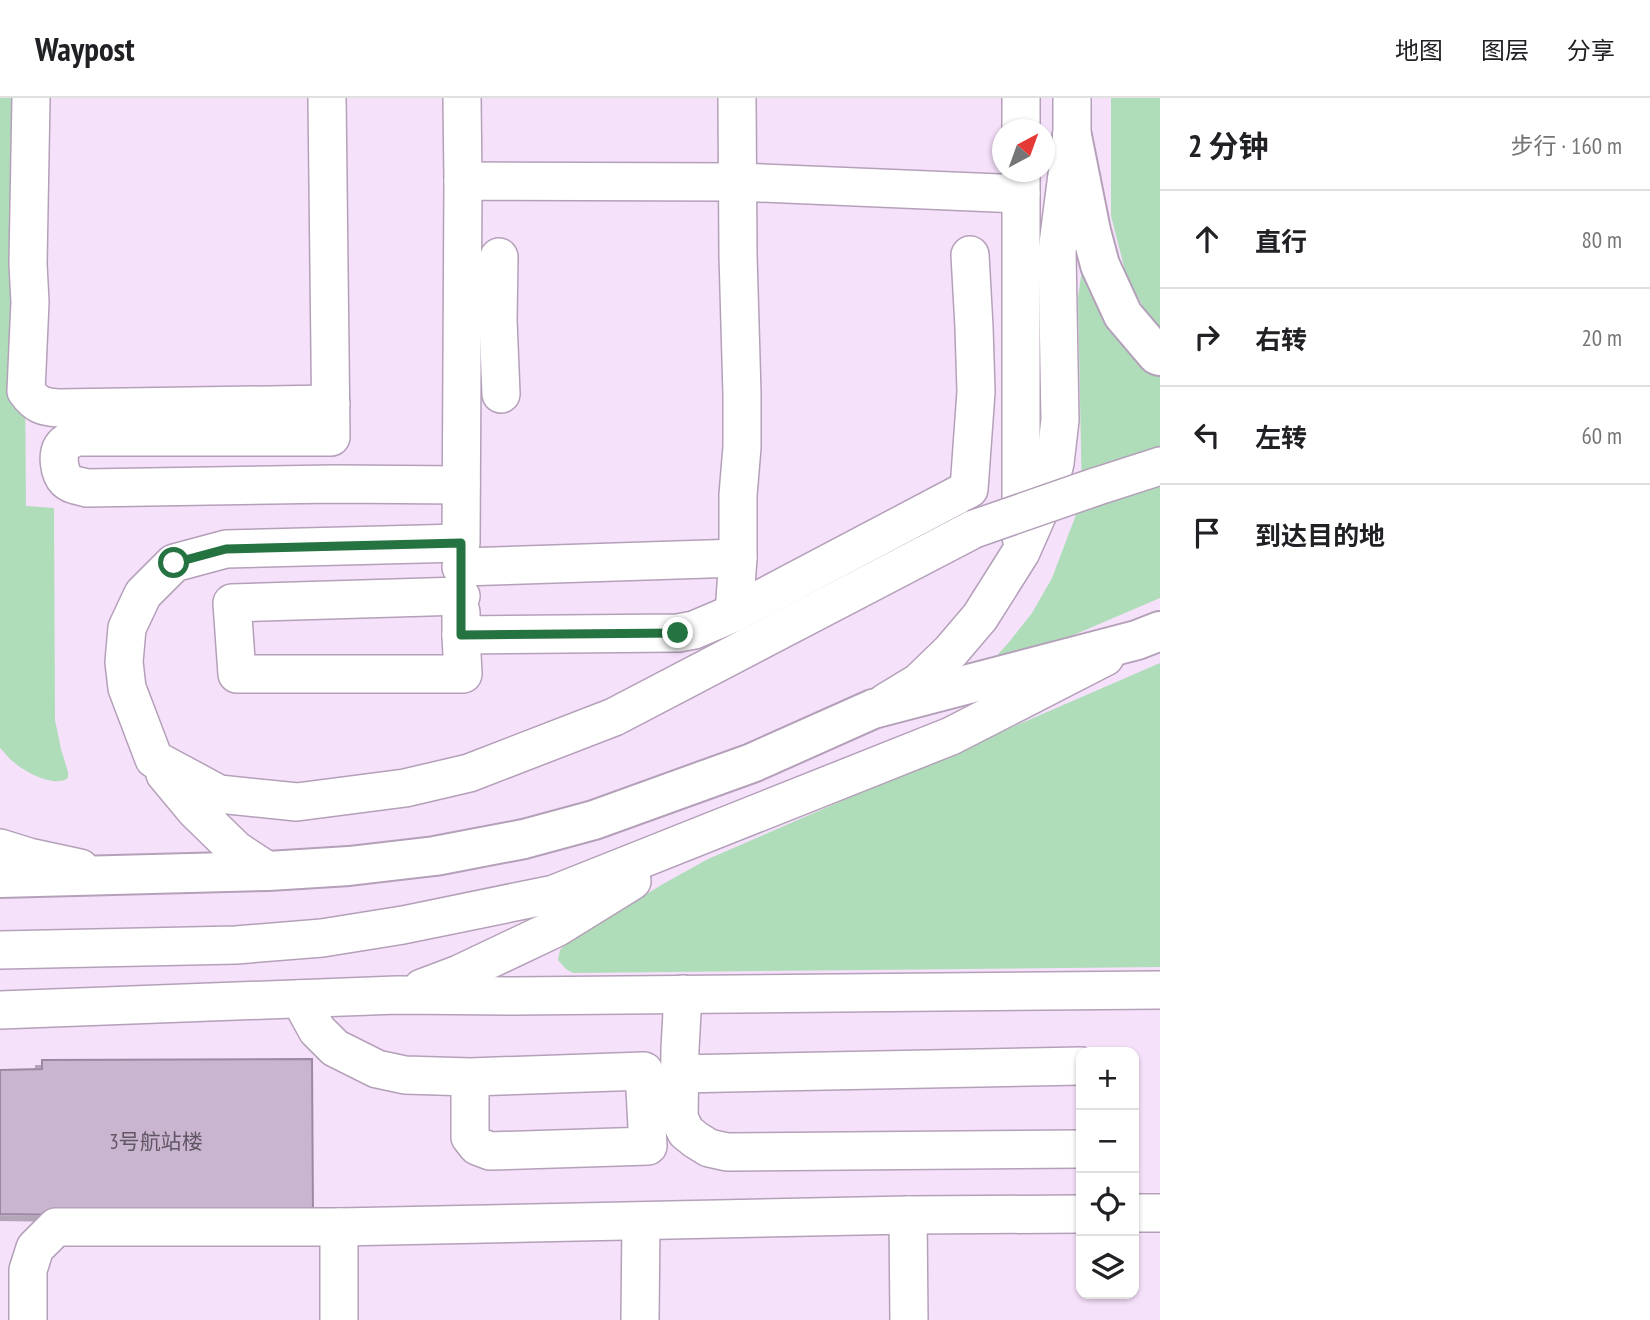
<!DOCTYPE html>
<html lang="zh">
<head>
<meta charset="utf-8">
<style>
  :root { --surface:#fff; --page:#f2f2f2; --text:#202124; --muted:#757577; --line:#e0e0e0 }
  body { margin:0; font-family:"PT Sans Narrow","Noto Sans SC",sans-serif; background:var(--page); color:var(--text) }
  .controls { position:absolute; right:21px; bottom:21px; display:grid; overflow:hidden; border-radius:14px; box-shadow:0 2px 5px #0004 }
  .controls button { width:63px; height:63px; display:grid; place-items:center; padding:0; border:0; border-bottom:2px solid var(--line); background:var(--surface); color:var(--text); font:35px sans-serif }
  .compass { position:absolute; left:992px; top:21px; width:63px; height:63px; border-radius:50%; background:var(--surface); box-shadow:0 2px 5px #0004; rotate:41deg }
  .stop { position:absolute; width:21px; height:21px; margin:-16px; border:5px solid #267342; border-radius:50%; background:#fff }
  .stop.end { background:#267342; border-color:#fff; box-shadow:0 2px 7px #0008 }
  .list { margin:0; padding:0; list-style:none }
  h2 { display:flex; justify-content:space-between; align-items:center; height:91px; margin:0; padding:0 28px; font-size:30px }
  h2 small { font-size:23px; font-weight:400; color:var(--muted) }
  .list li { display:grid; grid-template-columns:46px 1fr auto; gap:21px; align-items:center; box-sizing:border-box; height:98px; padding:0 28px; border-top:2px solid var(--line) }
  .list b { display:block; font-size:26px; white-space:nowrap }
  .list em { font-size:23px; font-style:normal; color:var(--muted) }
  .icon { flex:none; width:38px; height:38px; fill:none; stroke:currentColor; stroke-width:2; stroke-linecap:round; stroke-linejoin:round }
  .map { position:relative; flex:none; width:1160px; height:1222px; overflow:hidden }
  header { display:flex; align-items:center; gap:42px; box-sizing:border-box; height:98px; padding:0 35px; background:var(--surface); border-bottom:2px solid var(--line) }
  header strong { font-size:33px }
  nav { display:flex; gap:38px; margin-inline-start:auto; font-size:24px }
  main { display:flex }
  aside { flex:1; background:var(--surface) }
  .map>svg:first-child { display:block }
  .green { fill:#afddba }
  .building { fill:#c9b5cf; stroke:#9c89a1; stroke-width:2; filter:url(#shadow) }
  .lines { fill:none; stroke-linecap:round; stroke-linejoin:round }
  .minor-casing { stroke:#b4a0b9; stroke-width:40 }
  .highway-casing { stroke:#b4a0b9; stroke-width:42 }
  .minor { stroke:#fff; stroke-width:37 }
  .highway { stroke:#fff; stroke-width:38 }
  .minor-bridge-casing { stroke:#b4a0b9; stroke-width:40; stroke-linecap:butt }
  .minor-bridge { stroke:#fff; stroke-width:37 }
  .route { stroke:#267342; stroke-width:9 }
  .labels { text-anchor:middle; stroke-width:5; stroke-linejoin:round; paint-order:stroke }
  .number-label { font-size:21px; fill:#615664 }
</style>
</head>
<body>
<header>
<strong>Waypost</strong>
<nav><a>地图</a><a>图层</a><a>分享</a></nav>
</header>
<main>
<div class="map">
<svg width="1160" height="1222" viewBox="0 0 1160 1222">
  <defs>
    <filter id="shadow"><feDropShadow dx="-6" dy="6" stdDeviation="0" flood-color="#0004"/></filter>
  </defs>
  <rect width="100%" height="100%" fill="#f6e1fb"/>
  <g class="green">
    <path d="M0,0H23L26,408L54,410L55,622L61,651L68,674V680C56,690 27,675 16,666C10,662 5,655 0,650Z"/>
    <path d="M1111,0H1160V229L1150,221L1127,180L1111,118Z"/>
    <path d="M1082,171C1087,185 1092,200 1099,213C1114,239 1135,260 1160,277V350L1099,367L1090,404L1160,387V500L1055,545L976,581L1009,544L1032,515L1052,480L1082,401L1078,200Z"/>
    <path d="M1160,565V869L573,875L566,871L558,862L560,852L568,844L663,786L708,761Z"/>
  </g>
  <path class="building" d="M312,961L313,1120L0,1116V972L42,971V962Z"/>
  <g class="lines">
    <g class="minor-casing">
      <g id="minor">
        <path d="M31,0L28,166L30,204L26,293C36,307 43,309 59,310L331,306"/>
        <path d="M327,0L331,339H76C71,342 65,344 62,349C57,357 59,375 66,382C71,387 79,388 87,390L335,386L461,387"/>
        <path d="M462,0L463,83"/>
        <path d="M737,0L738,157L742,296V349L738,397V460"/>
        <path d="M1021,32V0"/>
        <path d="M1021,74V439"/>
        <path d="M499,159L498,222L501,296"/>
        <path d="M1095,389L1160,368"/>
        <path d="M974,431L614,619L469,675L405,690L297,704L219,696L154,661L127,590L124,564L127,530L143,496L174,465L226,451L461,445L463,83L737,84L1021,96"/>
        <path d="M461,469L738,460L734,515L969,391L976,294L974,229L970,157"/>
        <path d="M461,514V537L678,535L694,532L734,515"/>
        <path d="M461,537L463,576H237L232,505L461,498"/>
        <path d="M886,604L919,584L951,553L980,519L1021,454L1047,395L1055,365L1060,322L1057,154L1072,38V0"/>
        <path d="M165,676L195,712L236,752L268,773"/>
        <path d="M0,750L29,759L80,770"/>
        <path d="M0,852L236,847L322,840L403,827L554,796L951,638L1105,559"/>
        <path d="M422,890L459,876L556,830L632,783"/>
        <path d="M683,896L680,951L679,1020L686,1034L696,1042L709,1050L727,1054L1081,1051"/>
        <path d="M300,901L317,932L335,950L377,971L405,977L470,979L644,973L648,1048L490,1053L477,1048L470,1039V979"/>
        <path d="M0,912L397,897L513,898L1160,892"/>
        <path d="M680,976L1081,968"/>
        <path d="M1134,1115H1160"/>
        <path d="M908,1117L909,1222"/>
        <path d="M28,1222V1172L35,1150L56,1129H339L908,1117L1081,1116"/>
        <path d="M339,1222V1129"/>
        <path d="M640,1222L641,1124"/>
      </g>
    </g>
    <g class="highway-casing">
      <g id="highway">
        <path d="M1072,38L1091,133L1100,167L1123,217L1157,257L1160,258"/>
        <path d="M0,780L268,773L349,768L435,758L524,741L594,722L752,665L873,611L1137,542L1160,533"/>
      </g>
    </g>
    <use href="#minor" class="minor"/>
    <use href="#highway" class="highway"/>
    <g class="minor-bridge-casing">
      <path id="minor-bridge" d="M974,431L1095,389"/>
    </g>
    <use href="#minor-bridge" class="minor-bridge"/>
  </g>
  <g class="lines">
    <path class="route" d="M174,465L226,451L461,445V537L678,535"/>
  </g>
  <g class="labels">
    <g class="number-label">
      <text x="156" y="1051">3号航站楼</text>
    </g>
  </g>
</svg>
<div class="controls">
<button>+</button>
<button>−</button>
<button><svg class="icon" aria-label="locate" viewBox="0 0 24 24"><circle cx="12" cy="12" r="6"/><path d="M12 2v4M12 18v4M2 12h4M18 12h4"/></svg></button>
<button><svg class="icon" aria-label="layers" viewBox="0 0 24 24"><path d="M12 4l9 5-9 5-9-5zM3 14l9 5 9-5"/></svg></button>
</div>
<svg class="compass" viewBox="-18 -18 36 36"><path d="M0-13l5 13h-10z" fill="#e53935"/><path d="M0 13l5-13h-10z" fill="#757577"/></svg>
<div class="stop" style="left:174px;top:465px"></div>
<div class="stop end" style="left:678px;top:535px"></div>
</div>
<aside>
<h2>2 分钟<small>步行 · 160 m</small></h2>
<ul class="list">
<li><svg class="icon" aria-label="ahead" viewBox="0 0 24 24"><path d="M12 20V5M6 11l6-6 6 6"/></svg><div><b>直行</b></div><em>80 m</em></li>
<li><svg class="icon" aria-label="right" viewBox="0 0 24 24"><path d="M7 20v-9h11M14 6l5 5-5 5"/></svg><div><b>右转</b></div><em>20 m</em></li>
<li><svg class="icon" aria-label="left" viewBox="0 0 24 24"><path d="M17 20v-9H6M10 6l-5 5 5 5"/></svg><div><b>左转</b></div><em>60 m</em></li>
<li><svg class="icon" aria-label="arrive" viewBox="0 0 24 24"><path d="M6 21V4h12l-3 4 3 4H6"/></svg><div><b>到达目的地</b></div></li>
</ul>
</aside>
</main>
</body>
</html>
